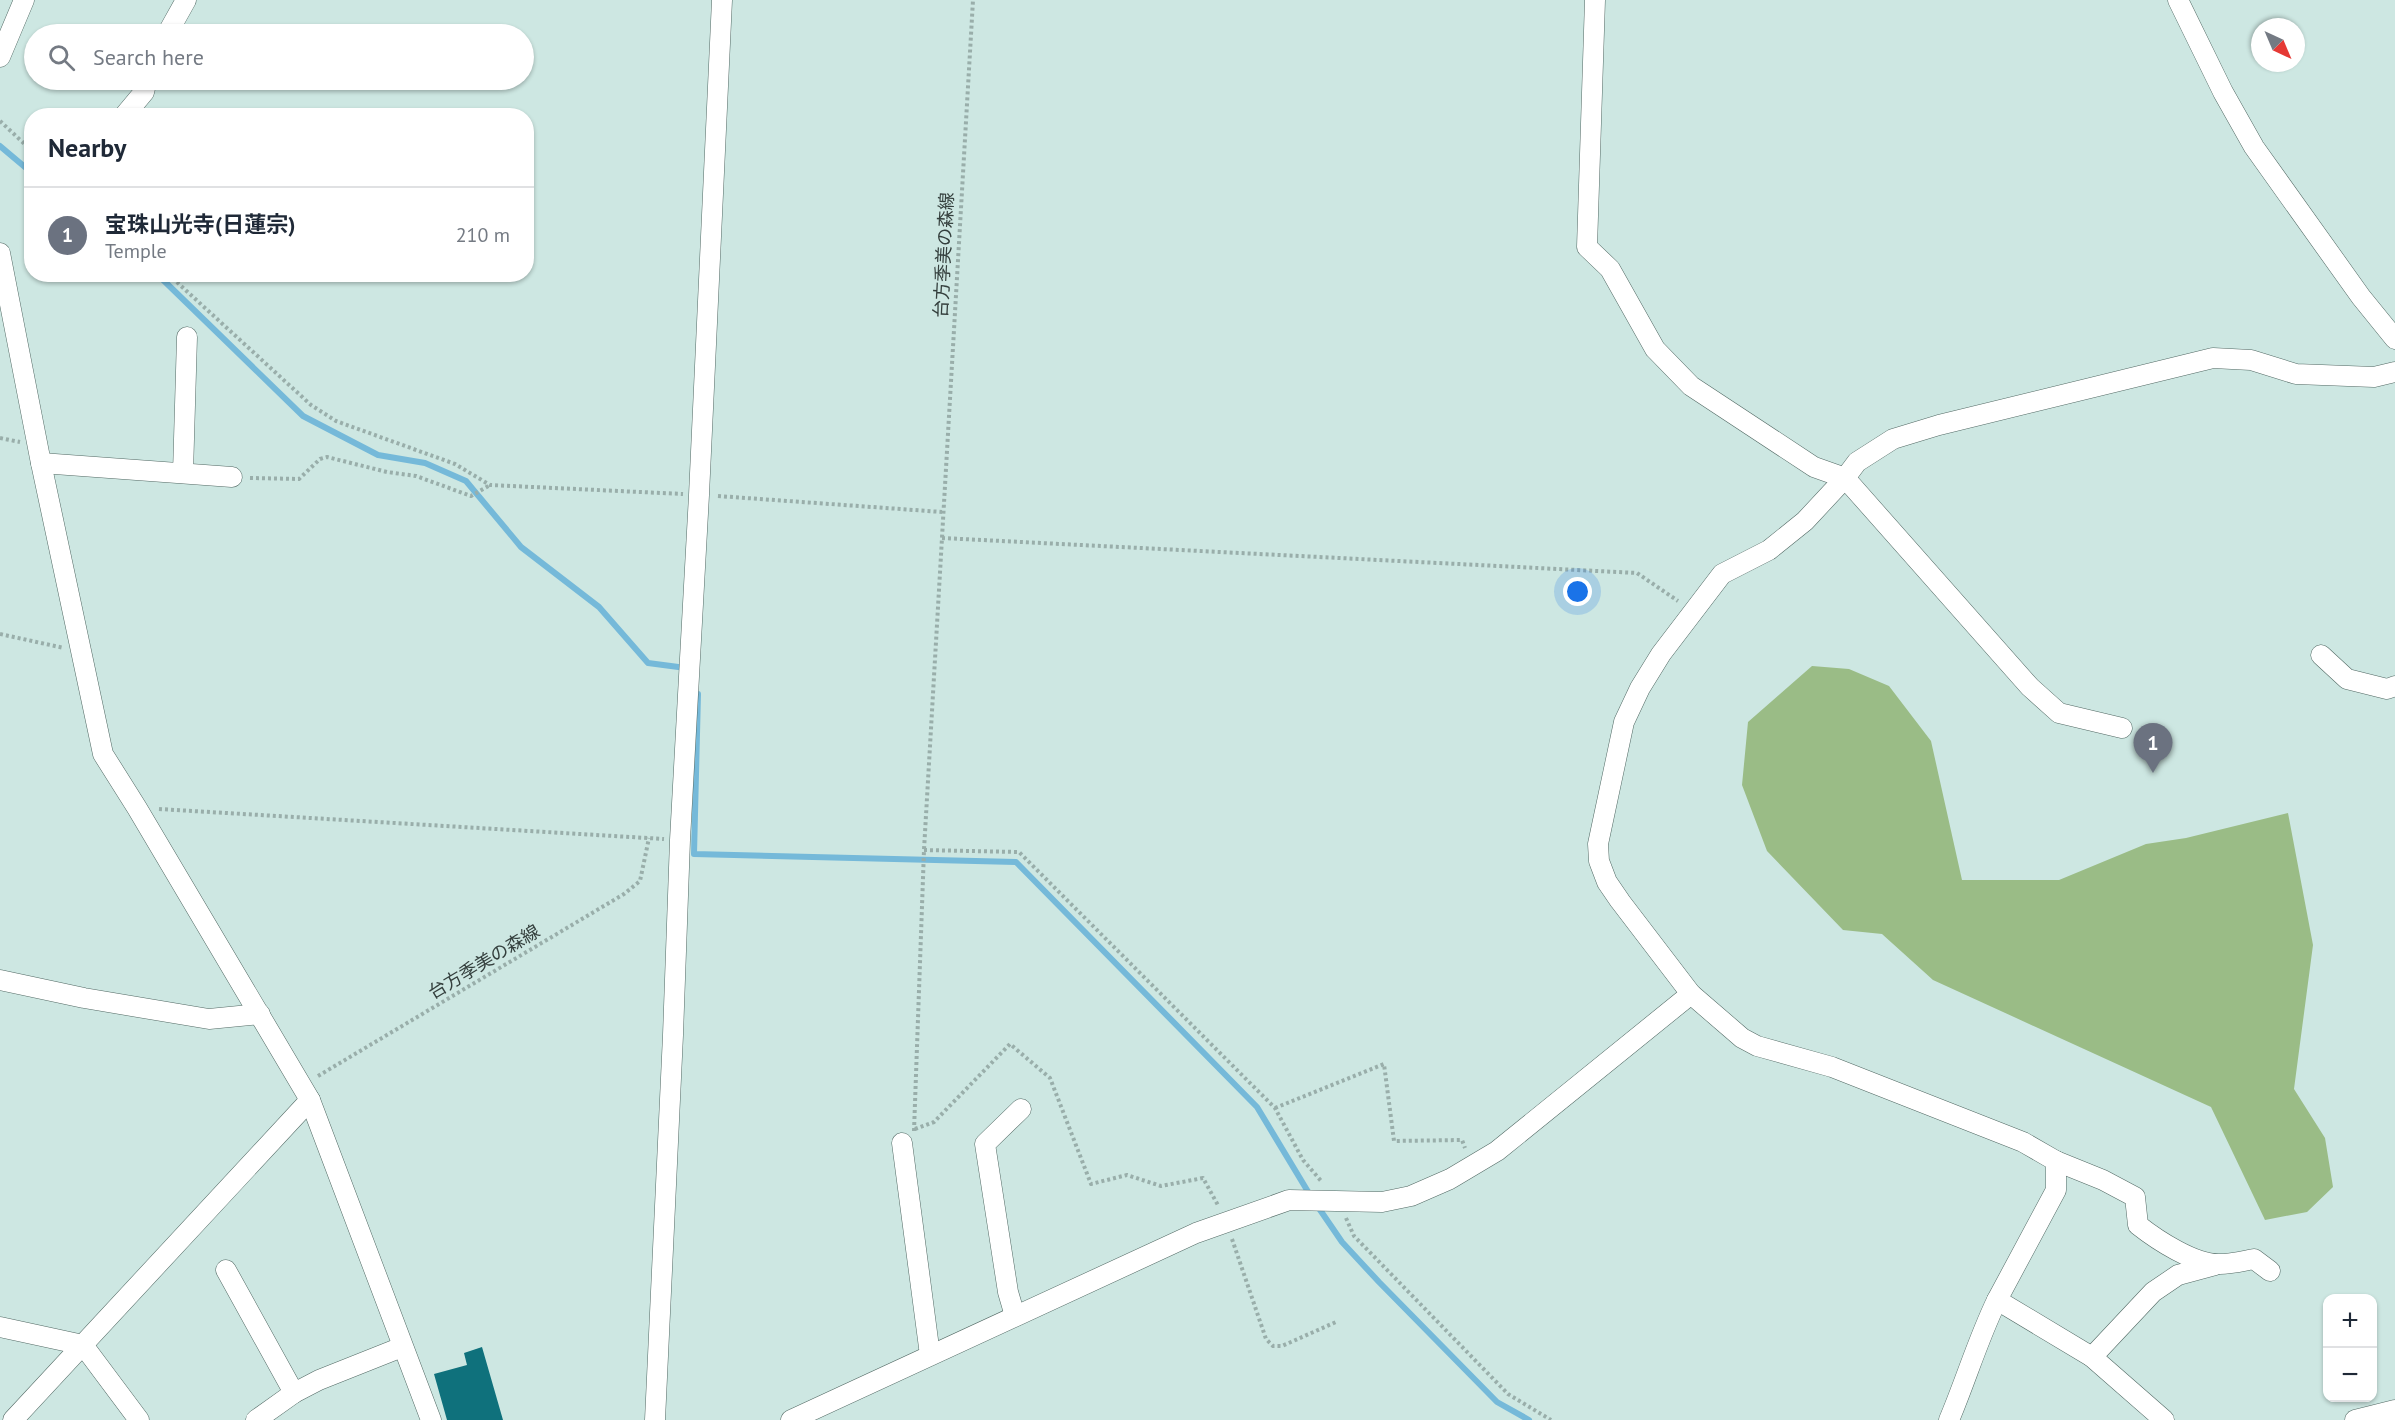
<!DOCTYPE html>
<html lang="en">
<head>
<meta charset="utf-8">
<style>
  :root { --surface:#fff; --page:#f6f6f7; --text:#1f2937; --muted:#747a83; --line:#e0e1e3; --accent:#d93025 }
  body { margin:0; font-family:"PT Sans","Noto Sans JP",sans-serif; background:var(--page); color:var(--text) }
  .controls { position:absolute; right:18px; bottom:18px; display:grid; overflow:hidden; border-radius:12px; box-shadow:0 2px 4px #0004 }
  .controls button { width:54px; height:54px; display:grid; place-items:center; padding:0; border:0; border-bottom:2px solid var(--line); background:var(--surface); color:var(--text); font:30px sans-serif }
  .compass { position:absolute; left:2251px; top:18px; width:54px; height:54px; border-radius:50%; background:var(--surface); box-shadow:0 2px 4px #0004; rotate:136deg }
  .you { position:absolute; left:1578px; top:592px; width:21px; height:21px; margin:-15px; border:4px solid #fff; border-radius:50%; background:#1a73e8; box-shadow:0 0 0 9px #1a73e833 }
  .badge { display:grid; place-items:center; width:39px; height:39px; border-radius:50%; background:var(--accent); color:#fff; font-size:20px; font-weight:700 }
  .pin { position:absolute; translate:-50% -50px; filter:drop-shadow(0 2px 3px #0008) }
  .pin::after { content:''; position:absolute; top:32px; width:21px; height:18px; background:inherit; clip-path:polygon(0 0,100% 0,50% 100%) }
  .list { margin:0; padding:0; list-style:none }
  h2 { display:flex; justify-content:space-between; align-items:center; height:78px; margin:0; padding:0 24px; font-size:26px }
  h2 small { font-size:20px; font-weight:400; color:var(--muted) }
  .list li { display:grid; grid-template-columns:39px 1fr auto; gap:18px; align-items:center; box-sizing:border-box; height:96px; padding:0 24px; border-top:2px solid var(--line) }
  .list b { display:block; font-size:22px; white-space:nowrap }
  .list p { margin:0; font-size:20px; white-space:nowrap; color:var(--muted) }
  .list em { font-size:20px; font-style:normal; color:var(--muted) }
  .icon { flex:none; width:33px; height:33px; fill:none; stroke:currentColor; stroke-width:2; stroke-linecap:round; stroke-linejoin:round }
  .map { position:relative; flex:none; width:2395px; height:1420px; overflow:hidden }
  .search { position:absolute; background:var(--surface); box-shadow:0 2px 4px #0004; left:24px; top:24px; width:510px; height:66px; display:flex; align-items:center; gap:15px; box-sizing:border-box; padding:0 21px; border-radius:33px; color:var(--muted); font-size:22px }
  .panel { position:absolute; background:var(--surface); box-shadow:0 2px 4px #0004; left:24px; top:108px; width:510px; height:174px; border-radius:24px }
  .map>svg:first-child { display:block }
  .forest { fill:#9abc86 }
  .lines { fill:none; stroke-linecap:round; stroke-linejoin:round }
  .stream { stroke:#75b9d9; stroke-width:6 }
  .building { fill:#0f717c }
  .minor-casing { stroke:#526964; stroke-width:21 }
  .path { stroke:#99aeaa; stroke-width:4; stroke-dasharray:3 3; stroke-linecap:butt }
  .minor { stroke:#fff; stroke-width:20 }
  .labels { text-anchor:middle; stroke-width:6; stroke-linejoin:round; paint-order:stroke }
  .street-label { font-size:18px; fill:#343f3d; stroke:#cde7e2 }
</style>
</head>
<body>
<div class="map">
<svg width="2395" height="1420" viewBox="0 0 2395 1420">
  <rect width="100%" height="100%" fill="#cde7e2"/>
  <path class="forest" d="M1812,666L1849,669L1889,686L1931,741L1962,880H2059L2146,844L2186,838L2288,813L2313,945L2294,1089L2325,1138L2333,1187L2307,1212L2265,1220L2211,1107L1933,980L1882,934L1843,930L1767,851L1742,785L1748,722Z"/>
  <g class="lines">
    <g class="stream">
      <path d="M0,146L32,173"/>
      <path d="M157,274L303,416L378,455L425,463L466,481L521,547L599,607L648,663L686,668"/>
      <path d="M698,694L694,854L1016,862L1257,1107L1310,1195"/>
      <path d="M1316,1204L1342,1242L1379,1282L1497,1402L1529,1420"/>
    </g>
  </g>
  <path class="building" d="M482,1347L503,1420H447L434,1374L467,1365L464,1353Z"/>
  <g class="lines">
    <g class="minor-casing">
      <g id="minor">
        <path d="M1595,0L1587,247L1610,269L1655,349L1691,386L1814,467L1845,478L2030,687L2059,713L2122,728"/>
        <path d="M2178,0L2223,92L2254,147L2361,297L2395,339"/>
        <path d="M167,34L186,0"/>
        <path d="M0,57L24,0"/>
        <path d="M124,116L144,92L147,80"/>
        <path d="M0,253L41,463L103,754L137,808L310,1100L431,1420"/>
        <path d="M41,463L232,477"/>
        <path d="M183,473L187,337"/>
        <path d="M2321,655L2347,679L2387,689L2395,686"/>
        <path d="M0,980L84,998L209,1019L260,1014"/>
        <path d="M902,1143L930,1355"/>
        <path d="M2056,1161L2103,1180L2135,1197L2138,1225C2157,1240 2195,1265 2220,1264C2231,1264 2243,1261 2254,1259L2270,1271"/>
        <path d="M226,1270L294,1393"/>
        <path d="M1015,1316L1008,1292L985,1144L1021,1109"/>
        <path d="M0,1327L83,1345L139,1420"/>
        <path d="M2092,1357L2153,1292L2178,1275L2215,1265"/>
        <path d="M13,1420L310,1100"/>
        <path d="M256,1420L294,1393L319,1380L402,1347"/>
        <path d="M655,1420L673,1035L680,840L699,495L722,0"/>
        <path d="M791,1420L1196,1233L1289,1200L1382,1202L1411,1196L1450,1179L1497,1151L1691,994"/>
        <path d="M1949,1420C1966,1380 1978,1339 1997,1300"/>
        <path d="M2164,1420L2092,1357L1997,1300L2056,1190V1161L2023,1142L1832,1067L1757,1046L1742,1038L1691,994L1620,901L1607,882L1599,861L1598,844L1624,722L1640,688L1661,654L1722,574L1769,550L1805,521L1845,478L1857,462L1893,439L1939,425L2213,358L2251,360L2296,374L2374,377L2395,372"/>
        <path d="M2355,1420L2395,1410"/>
      </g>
    </g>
    <g class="path">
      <path d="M0,121L32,151"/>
      <path d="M168,274L311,405L336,421L455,464L490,485L683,494"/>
      <path d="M0,438L20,442"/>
      <path d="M250,478L299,479L320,459L327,457L387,472L416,476L471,496L490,485"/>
      <path d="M718,496L942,512"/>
      <path d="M942,538L1637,573L1678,601"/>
      <path d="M0,634L64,648"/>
      <path d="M159,809L664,839"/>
      <path d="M924,850L1019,852L1275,1108L1303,1160L1322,1182"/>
      <path d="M318,1076L624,894L640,881L649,838"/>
      <path d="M1275,1108L1384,1064L1394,1141L1462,1140L1465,1148"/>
      <path d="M915,1129L934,1122L1010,1044L1050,1078L1091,1184L1127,1175L1161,1186L1203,1178L1219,1207"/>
      <path d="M914,1131L924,850L973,0"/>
      <path d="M1346,1218L1354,1236L1508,1394L1551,1420"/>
      <path d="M1232,1239L1266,1339L1273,1346H1282L1336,1322"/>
    </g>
    <use href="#minor" class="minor"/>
  </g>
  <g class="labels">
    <g class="street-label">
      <text transform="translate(944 255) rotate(-87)" y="6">台方季美の森線</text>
      <text transform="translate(484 962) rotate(-31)" y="6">台方季美の森線</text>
    </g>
  </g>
</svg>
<div class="controls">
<button>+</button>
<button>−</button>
</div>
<svg class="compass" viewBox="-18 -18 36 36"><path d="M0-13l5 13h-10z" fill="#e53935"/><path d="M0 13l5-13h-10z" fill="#747a83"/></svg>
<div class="you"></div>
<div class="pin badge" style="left:2153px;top:773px;background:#6b7280">1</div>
<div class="search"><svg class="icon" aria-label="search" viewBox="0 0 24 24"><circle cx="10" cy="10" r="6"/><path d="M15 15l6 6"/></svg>Search here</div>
<section class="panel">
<h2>Nearby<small></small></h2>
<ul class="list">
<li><span class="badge" style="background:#6b7280">1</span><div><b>宝珠山光寺(日蓮宗)</b><p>Temple</p></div><em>210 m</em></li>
</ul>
</section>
</div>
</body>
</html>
